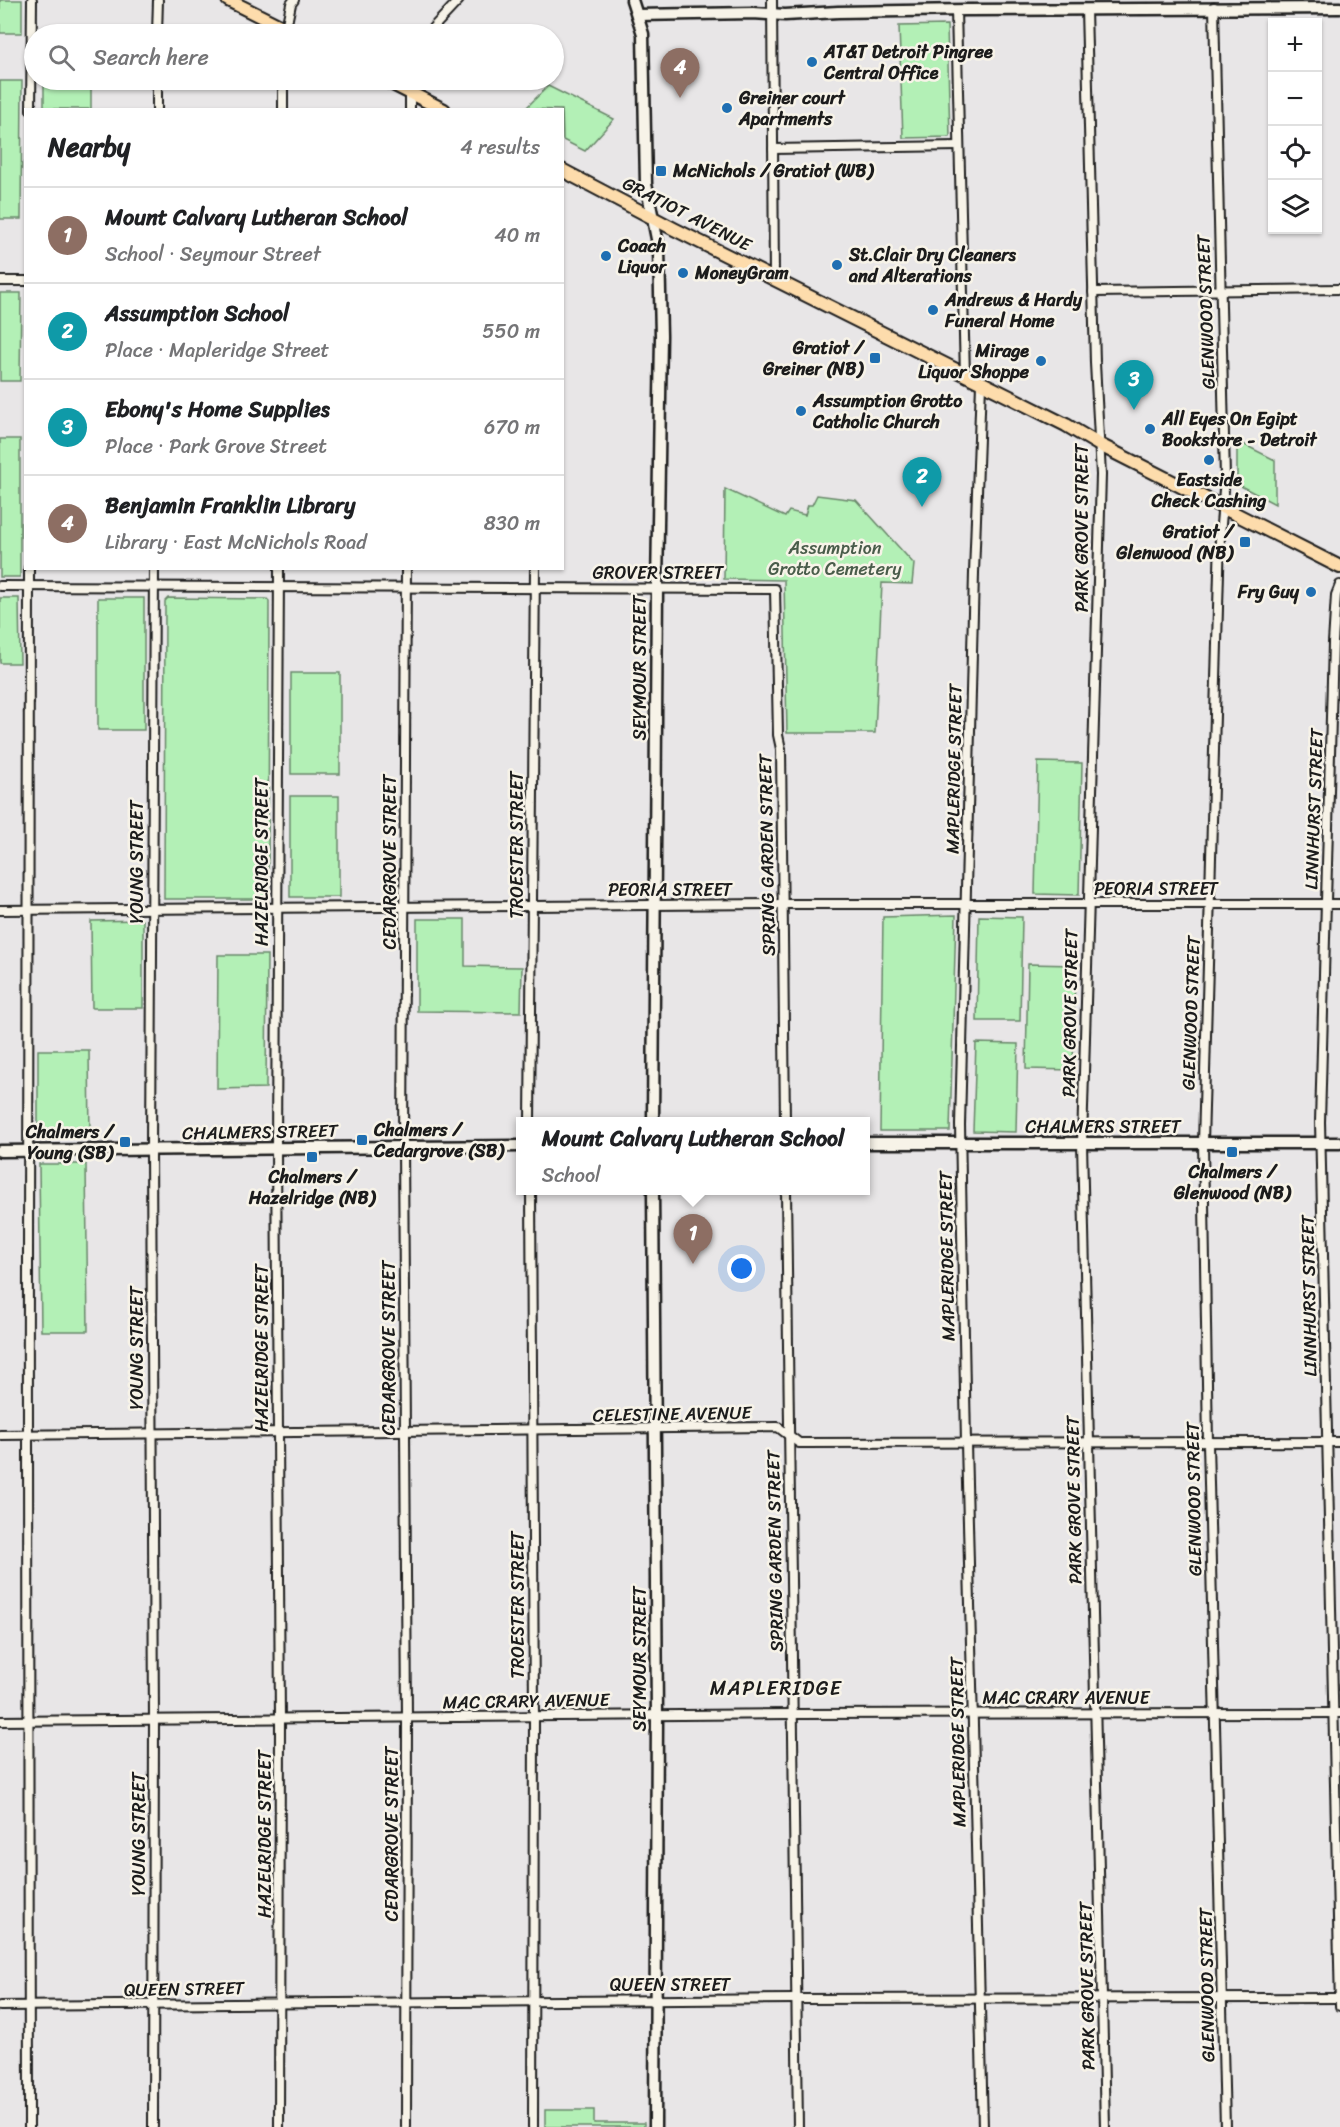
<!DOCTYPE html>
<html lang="en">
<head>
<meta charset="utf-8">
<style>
  :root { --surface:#fff; --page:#f6f6f6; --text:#202124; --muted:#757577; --line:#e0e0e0; --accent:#d93025 }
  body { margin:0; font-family:Sriracha,sans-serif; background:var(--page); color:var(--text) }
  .controls { position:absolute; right:18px; top:18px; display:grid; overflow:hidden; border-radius:0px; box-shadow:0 2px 4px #0004 }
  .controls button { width:54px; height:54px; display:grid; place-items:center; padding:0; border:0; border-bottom:2px solid var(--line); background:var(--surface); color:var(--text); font:30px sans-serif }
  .you { position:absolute; left:742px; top:1269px; width:21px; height:21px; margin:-15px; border:4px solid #fff; border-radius:50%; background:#1a73e8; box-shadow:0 0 0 9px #1a73e833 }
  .badge { display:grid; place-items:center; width:39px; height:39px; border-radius:50%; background:var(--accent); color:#fff; font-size:20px; font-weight:700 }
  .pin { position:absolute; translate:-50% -50px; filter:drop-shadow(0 2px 3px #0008) }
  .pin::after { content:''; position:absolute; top:32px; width:21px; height:18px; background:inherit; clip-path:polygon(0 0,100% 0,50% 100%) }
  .popup { position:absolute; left:516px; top:1117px; width:354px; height:78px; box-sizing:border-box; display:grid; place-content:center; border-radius:0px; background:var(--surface); filter:drop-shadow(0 2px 4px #0005); font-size:20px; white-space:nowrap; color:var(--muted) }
  .popup b { font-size:22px; color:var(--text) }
  .popup::after { content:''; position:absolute; left:50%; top:100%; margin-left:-12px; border:12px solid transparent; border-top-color:var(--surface) }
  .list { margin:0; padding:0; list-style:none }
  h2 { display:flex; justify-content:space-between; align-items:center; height:78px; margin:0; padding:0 24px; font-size:26px }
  h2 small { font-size:20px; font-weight:400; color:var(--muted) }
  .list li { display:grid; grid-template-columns:39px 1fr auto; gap:18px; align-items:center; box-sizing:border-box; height:96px; padding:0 24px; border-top:2px solid var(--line) }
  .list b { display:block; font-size:22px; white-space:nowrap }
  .list p { margin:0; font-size:20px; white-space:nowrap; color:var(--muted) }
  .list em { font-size:20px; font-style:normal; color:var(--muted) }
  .icon { flex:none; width:33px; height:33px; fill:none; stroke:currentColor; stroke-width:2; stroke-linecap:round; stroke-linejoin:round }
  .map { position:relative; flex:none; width:1340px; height:2127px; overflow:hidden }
  .search { position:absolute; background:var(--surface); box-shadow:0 2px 4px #0004; left:24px; top:24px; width:540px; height:66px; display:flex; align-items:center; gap:15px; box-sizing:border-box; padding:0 21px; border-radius:33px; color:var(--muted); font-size:22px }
  .panel { position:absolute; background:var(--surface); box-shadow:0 2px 4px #0004; left:24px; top:108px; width:540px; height:462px; border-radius:0px }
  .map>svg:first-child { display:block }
  .green { fill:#b3f0b6; stroke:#688669; stroke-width:1.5 }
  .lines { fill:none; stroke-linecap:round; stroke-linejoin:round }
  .minor-casing { stroke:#1c1c1c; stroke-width:12 }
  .tertiary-casing { stroke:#1c1c1c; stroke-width:15 }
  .primary-casing { stroke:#1c1c1c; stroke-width:16 }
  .minor { stroke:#f7f3e8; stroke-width:8 }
  .tertiary { stroke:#f7f3e8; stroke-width:10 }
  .primary { stroke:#fddcac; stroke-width:12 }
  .poi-dot { fill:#1f6fb2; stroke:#f7f3e8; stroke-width:2 }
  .labels { text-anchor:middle; stroke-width:5; stroke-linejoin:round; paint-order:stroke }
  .poi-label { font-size:18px; font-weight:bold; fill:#1c1c1c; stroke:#f7f3e8; text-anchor:start }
  .street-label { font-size:18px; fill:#1c1c1c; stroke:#f7f3e8 }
  .park-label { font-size:18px; fill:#495c4a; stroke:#f7f3e8 }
  .neighbourhood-label { font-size:20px; letter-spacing:1.5px; fill:#1c1c1c; stroke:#f7f3e8 }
</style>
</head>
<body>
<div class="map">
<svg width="1340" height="2127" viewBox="0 0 1340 2127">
  <rect width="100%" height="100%" fill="#e8e6e7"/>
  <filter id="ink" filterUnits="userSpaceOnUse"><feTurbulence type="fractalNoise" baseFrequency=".0167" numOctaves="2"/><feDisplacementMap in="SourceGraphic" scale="12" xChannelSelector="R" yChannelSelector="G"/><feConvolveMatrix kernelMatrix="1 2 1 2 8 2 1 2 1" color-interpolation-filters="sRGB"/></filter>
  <g filter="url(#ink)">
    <g class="green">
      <rect x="0" y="0" width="22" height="33"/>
      <path d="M947,25L950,137L903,138L899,26Z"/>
      <rect x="44" y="80" width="47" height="29"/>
      <path d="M0,81H22L21,219H0Z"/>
      <path d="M548,86L614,119L585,151L563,140L562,110L525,109Z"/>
      <path d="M0,293H21L20,381H0Z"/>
      <rect x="0" y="439" width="20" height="138"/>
      <path d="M1237,441L1275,460V504L1237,484Z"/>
      <path d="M725,489L785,517L789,511L805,515L808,505H812L817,495L856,500L914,564L912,584L882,583L875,733H787L784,580L724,579Z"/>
      <path d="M0,598H19L20,663H0Z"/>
      <rect x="98" y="598" width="46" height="132"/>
      <path d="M168,598L267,599L269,601L268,899H164L165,601Z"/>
      <rect x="291" y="673" width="49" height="101"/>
      <path d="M1038,762L1082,763L1079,895L1035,894Z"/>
      <rect x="290" y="796" width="49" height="101"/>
      <path d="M956,915L950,1131H880L883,917Z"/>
      <path d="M979,916L1022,917L1020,1021H977Z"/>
      <path d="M417,919H465V966L522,967L521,1012L417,1011Z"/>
      <path d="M143,920V1008H92L91,921Z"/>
      <path d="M218,955H267L266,1088L217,1089Z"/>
      <path d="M1028,964L1075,965L1073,1070L1026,1069Z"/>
      <path d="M976,1043L1018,1044L1016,1132L973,1131Z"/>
      <path d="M38,1050H89L90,1138H38Z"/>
      <path d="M39,1164H86L88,1331H41Z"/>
      <path d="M545,2110H594V2123H644V2127H545Z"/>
    </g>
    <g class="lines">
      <g class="minor-casing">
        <g id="minor">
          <path d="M772,0L774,278"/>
          <path d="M1214,7L1225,478L1220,536L1203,1143L1208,1443L1225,2127"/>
          <path d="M1086,9L1095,363L1101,475L1082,1143L1105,2127"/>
          <path d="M956,10L965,376"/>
          <path d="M285,33L291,4L294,0"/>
          <path d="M157,34L158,0"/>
          <path d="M427,34L459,0"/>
          <path d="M410,92V110"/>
          <path d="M31,110L32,0"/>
          <path d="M157,110V80"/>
          <path d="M283,110V80"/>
          <path d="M773,149L959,146"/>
          <path d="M0,281H26"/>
          <path d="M1093,292L1340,289"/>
          <path d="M981,384L974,573L960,1125L966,1443L983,2127"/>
          <path d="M29,568C26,1088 29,1607 29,2127"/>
          <path d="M1340,585L1336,595L1333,643L1320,1122L1340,2006"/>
          <path d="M0,586L775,589L778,735L781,749L785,1122"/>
          <path d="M0,910L782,904H1340"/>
          <path d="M530,1122L535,568"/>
          <path d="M531,1190L534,1716L533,2127"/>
          <path d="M786,1190L798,2127"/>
          <path d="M0,1435L778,1427L799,1443L1340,1442"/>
          <path d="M0,1721L793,1714L1340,1713"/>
          <path d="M0,2006L796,1999L1340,1998"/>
          <path d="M153,2127L154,1720L151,1150L154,568"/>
          <path d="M279,2127L280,1719L276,1148L279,568"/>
          <path d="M406,2127L407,1718L403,1147L406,568"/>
        </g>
      </g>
      <g class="tertiary-casing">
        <g id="tertiary">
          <path d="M632,0L643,34L646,184L659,249L661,336L657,588L653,1122"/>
          <path d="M637,15L753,13L785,15L838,12L967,10L1340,8"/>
          <path d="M866,1143H1340"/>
          <path d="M0,1151L520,1146"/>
          <path d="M653,1190L657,1715L655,2127"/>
        </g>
      </g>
      <g class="primary-casing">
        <g id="primary">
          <path d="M228,0L296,34"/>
          <path d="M385,80L444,110"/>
          <path d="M562,170L674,229L1066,425L1098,444L1340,567"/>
        </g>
      </g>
      <use href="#minor" class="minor"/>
      <use href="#tertiary" class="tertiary"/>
      <use href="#primary" class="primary"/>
    </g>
  </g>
  <g class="poi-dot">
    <circle cx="812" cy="62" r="6"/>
    <circle cx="727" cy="108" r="6"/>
    <rect x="655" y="165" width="12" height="12" rx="3"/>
    <circle cx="606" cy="256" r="6"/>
    <circle cx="837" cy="265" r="6"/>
    <circle cx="683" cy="273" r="6"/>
    <circle cx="933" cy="310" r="6"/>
    <rect x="869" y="352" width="12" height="12" rx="3"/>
    <circle cx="1041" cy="361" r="6"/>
    <circle cx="801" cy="411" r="6"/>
    <circle cx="1150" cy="429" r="6"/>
    <circle cx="1209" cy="460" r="6"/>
    <rect x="1239" y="536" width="12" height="12" rx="3"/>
    <circle cx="1311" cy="592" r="6"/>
    <rect x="356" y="1134" width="12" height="12" rx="3"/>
    <rect x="119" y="1136" width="12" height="12" rx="3"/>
    <rect x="1226" y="1146" width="12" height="12" rx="3"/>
    <rect x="306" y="1151" width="12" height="12" rx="3"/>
  </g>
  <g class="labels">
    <g class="poi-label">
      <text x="824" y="58">AT&amp;T Detroit Pingree<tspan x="824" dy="21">Central Office</tspan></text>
      <text x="739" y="104">Greiner court<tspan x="739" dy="21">Apartments</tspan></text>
      <text x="673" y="177">McNichols / Gratiot (WB)</text>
      <text x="618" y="252">Coach<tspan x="618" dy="21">Liquor</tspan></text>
      <text x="849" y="261">St.Clair Dry Cleaners<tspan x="849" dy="21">and Alterations</tspan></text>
      <text x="695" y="279">MoneyGram</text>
      <text x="945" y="306">Andrews &amp; Hardy<tspan x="945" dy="21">Funeral Home</tspan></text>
      <text x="863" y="354" text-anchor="end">Gratiot /<tspan x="863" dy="21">Greiner (NB)</tspan></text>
      <text x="1029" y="357" text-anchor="end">Mirage<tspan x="1029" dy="21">Liquor Shoppe</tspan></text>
      <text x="813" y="407">Assumption Grotto<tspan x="813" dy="21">Catholic Church</tspan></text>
      <text x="1162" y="425">All Eyes On Egipt<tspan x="1162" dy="21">Bookstore - Detroit</tspan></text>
      <text x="1209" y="486" text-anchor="middle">Eastside<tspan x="1209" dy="21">Check Cashing</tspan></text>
      <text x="1233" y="538" text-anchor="end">Gratiot /<tspan x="1233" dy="21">Glenwood (NB)</tspan></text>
      <text x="1299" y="598" text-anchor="end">Fry Guy</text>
      <text x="374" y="1136">Chalmers /<tspan x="374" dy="21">Cedargrove (SB)</tspan></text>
      <text x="113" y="1138" text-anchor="end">Chalmers /<tspan x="113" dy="21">Young (SB)</tspan></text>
      <text x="1232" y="1178" text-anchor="middle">Chalmers /<tspan x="1232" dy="21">Glenwood (NB)</tspan></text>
      <text x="312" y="1183" text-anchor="middle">Chalmers /<tspan x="312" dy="21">Hazelridge (NB)</tspan></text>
    </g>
    <g class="street-label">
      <text transform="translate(687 214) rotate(27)" y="6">GRATIOT AVENUE</text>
      <text transform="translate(1206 312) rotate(-92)" y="6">GLENWOOD STREET</text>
      <text transform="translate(1082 528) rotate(-90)" y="6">PARK GROVE STREET</text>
      <text x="658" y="579">GROVER STREET</text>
      <text transform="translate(640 668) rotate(-90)" y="6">SEYMOUR STREET</text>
      <text transform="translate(954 769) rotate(-89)" y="6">MAPLERIDGE STREET</text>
      <text transform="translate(1314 809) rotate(-88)" y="6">LINNHURST STREET</text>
      <text transform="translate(517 845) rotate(-90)" y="6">TROESTER STREET</text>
      <text transform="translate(767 855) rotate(-91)" y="6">SPRING GARDEN STREET</text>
      <text transform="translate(137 862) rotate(-90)" y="6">YOUNG STREET</text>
      <text transform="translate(262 862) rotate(-90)" y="6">HAZELRIDGE STREET</text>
      <text transform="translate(390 862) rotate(-90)" y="6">CEDARGROVE STREET</text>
      <text x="1156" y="895">PEORIA STREET</text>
      <text x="670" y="896">PEORIA STREET</text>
      <text transform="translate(1070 1013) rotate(-89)" y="6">PARK GROVE STREET</text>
      <text transform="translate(1191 1013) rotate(-88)" y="6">GLENWOOD STREET</text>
      <text x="1103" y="1133">CHALMERS STREET</text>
      <text transform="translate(260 1132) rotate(-1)" y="6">CHALMERS STREET</text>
      <text transform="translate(947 1256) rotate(-91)" y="6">MAPLERIDGE STREET</text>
      <text transform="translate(1309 1296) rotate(-91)" y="6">LINNHURST STREET</text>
      <text transform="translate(137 1348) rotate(-90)" y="6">YOUNG STREET</text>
      <text transform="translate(262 1348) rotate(-90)" y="6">HAZELRIDGE STREET</text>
      <text transform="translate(389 1348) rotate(-90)" y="6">CEDARGROVE STREET</text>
      <text transform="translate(672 1414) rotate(-1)" y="6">CELESTINE AVENUE</text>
      <text transform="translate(1194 1499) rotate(-91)" y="6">GLENWOOD STREET</text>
      <text transform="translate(1074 1500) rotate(-91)" y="6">PARK GROVE STREET</text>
      <text transform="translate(775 1551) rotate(-91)" y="6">SPRING GARDEN STREET</text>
      <text transform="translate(518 1605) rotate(-90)" y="6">TROESTER STREET</text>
      <text transform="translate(640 1659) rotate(-90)" y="6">SEYMOUR STREET</text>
      <text x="1066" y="1704">MAC CRARY AVENUE</text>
      <text transform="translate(526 1701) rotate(-1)" y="6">MAC CRARY AVENUE</text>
      <text transform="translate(958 1742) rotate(-91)" y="6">MAPLERIDGE STREET</text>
      <text transform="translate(139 1834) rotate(-90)" y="6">YOUNG STREET</text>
      <text transform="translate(265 1834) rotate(-90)" y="6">HAZELRIDGE STREET</text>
      <text transform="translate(392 1834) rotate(-90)" y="6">CEDARGROVE STREET</text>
      <text x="670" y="1991">QUEEN STREET</text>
      <text transform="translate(1207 1985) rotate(-91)" y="6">GLENWOOD STREET</text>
      <text transform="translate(1087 1986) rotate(-91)" y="6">PARK GROVE STREET</text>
      <text transform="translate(184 1989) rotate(-1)" y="6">QUEEN STREET</text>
    </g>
    <g class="park-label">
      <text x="835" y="554">Assumption<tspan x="835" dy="21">Grotto Cemetery</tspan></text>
    </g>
    <g class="neighbourhood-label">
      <text x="776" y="1695">MAPLERIDGE</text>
    </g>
  </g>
</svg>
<div class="controls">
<button>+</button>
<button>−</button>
<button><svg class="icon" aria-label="locate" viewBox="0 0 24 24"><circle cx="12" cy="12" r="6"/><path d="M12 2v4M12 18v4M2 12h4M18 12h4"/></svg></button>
<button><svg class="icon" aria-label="layers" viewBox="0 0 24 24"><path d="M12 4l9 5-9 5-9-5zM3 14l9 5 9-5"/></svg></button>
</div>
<div class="you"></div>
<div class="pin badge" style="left:693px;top:1264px;background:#8d6e63">1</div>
<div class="popup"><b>Mount Calvary Lutheran School</b>School</div>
<div class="pin badge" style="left:922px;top:507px;background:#0f9aa8">2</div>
<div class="pin badge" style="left:1134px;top:410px;background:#0f9aa8">3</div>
<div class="pin badge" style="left:680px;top:98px;background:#8d6e63">4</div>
<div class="search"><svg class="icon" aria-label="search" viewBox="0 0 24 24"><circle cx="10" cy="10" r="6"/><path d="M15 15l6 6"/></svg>Search here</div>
<section class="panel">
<h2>Nearby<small>4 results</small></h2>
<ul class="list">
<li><span class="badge" style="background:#8d6e63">1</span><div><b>Mount Calvary Lutheran School</b><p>School · Seymour Street</p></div><em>40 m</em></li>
<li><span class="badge" style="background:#0f9aa8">2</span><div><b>Assumption School</b><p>Place · Mapleridge Street</p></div><em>550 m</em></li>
<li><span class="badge" style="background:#0f9aa8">3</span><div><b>Ebony's Home Supplies</b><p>Place · Park Grove Street</p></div><em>670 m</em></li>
<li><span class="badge" style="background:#8d6e63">4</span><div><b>Benjamin Franklin Library</b><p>Library · East McNichols Road</p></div><em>830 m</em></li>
</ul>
</section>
</div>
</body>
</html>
